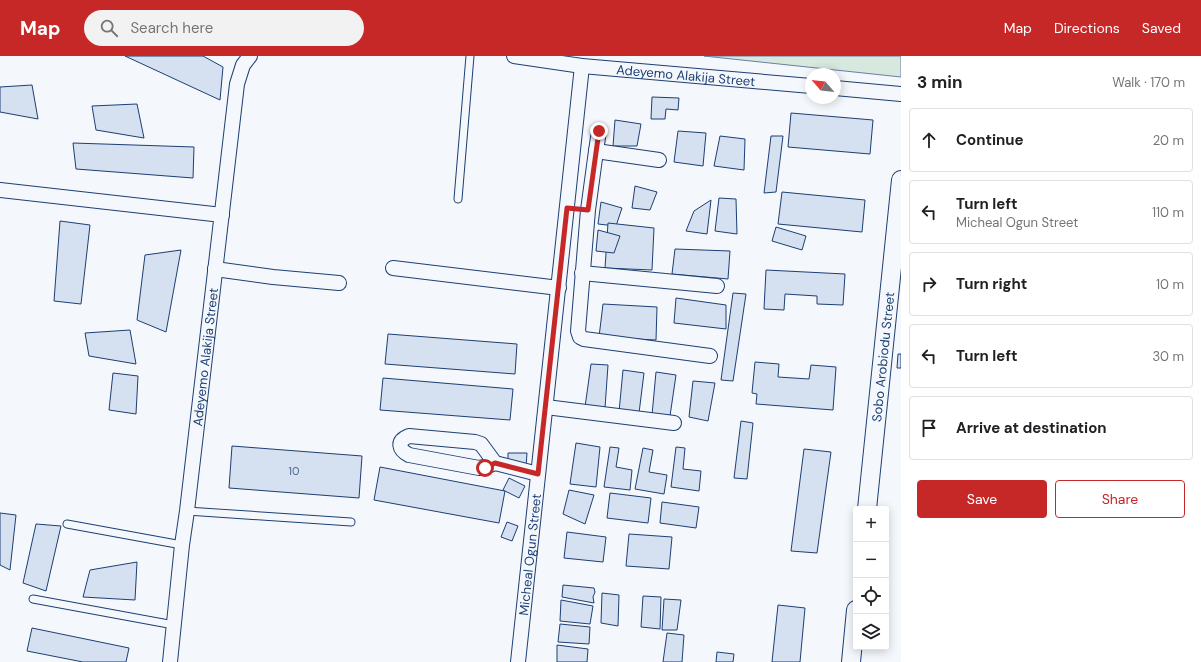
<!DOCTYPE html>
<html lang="en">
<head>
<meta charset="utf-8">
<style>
  :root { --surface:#fff; --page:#f2f2f2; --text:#202124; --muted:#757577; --line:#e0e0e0; --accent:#c62828 }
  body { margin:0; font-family:"DM Sans",sans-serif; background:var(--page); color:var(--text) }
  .controls { position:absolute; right:12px; bottom:12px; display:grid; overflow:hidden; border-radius:4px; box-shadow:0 2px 10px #0003 }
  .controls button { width:36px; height:36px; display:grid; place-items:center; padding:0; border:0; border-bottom:1px solid var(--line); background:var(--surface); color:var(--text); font:20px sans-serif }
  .compass { position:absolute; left:805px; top:12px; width:36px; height:36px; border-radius:50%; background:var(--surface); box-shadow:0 2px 10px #0003; rotate:298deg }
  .stop { position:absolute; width:12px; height:12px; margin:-9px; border:3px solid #c62828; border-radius:50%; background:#fff }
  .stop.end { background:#c62828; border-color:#fff; box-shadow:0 1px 4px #0008 }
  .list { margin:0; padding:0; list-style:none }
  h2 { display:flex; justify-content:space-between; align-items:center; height:52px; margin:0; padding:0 16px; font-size:17px }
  h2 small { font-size:13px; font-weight:400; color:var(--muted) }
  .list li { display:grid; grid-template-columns:26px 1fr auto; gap:12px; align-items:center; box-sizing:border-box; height:64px; margin:0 8px 8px; padding:0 8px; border:1px solid var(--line); border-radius:4px }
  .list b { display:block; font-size:15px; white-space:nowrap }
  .list p { margin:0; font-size:13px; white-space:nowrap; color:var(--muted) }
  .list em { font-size:13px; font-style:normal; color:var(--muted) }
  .actions { display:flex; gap:8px; padding:12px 16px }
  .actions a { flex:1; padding:9px 0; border:1px solid var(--accent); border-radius:4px; text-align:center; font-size:14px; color:var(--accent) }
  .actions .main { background:var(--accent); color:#fff }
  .icon { flex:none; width:22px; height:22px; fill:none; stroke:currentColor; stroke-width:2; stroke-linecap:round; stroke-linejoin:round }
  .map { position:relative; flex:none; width:901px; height:606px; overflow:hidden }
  header { display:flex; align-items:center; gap:24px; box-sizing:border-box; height:56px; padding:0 20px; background:var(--accent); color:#fff }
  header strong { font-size:19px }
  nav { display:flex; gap:22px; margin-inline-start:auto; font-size:14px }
  .search { width:280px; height:36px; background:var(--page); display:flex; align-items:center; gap:10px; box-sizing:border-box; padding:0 14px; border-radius:22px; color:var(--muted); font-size:15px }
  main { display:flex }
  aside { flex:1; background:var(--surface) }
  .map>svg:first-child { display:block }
  .green { fill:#d7e8df; stroke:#687fa3 }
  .building { fill:#d5e0f0; stroke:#1d3f73 }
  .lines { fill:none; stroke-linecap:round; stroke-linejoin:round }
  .service-casing { stroke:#1d3f73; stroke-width:9 }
  .minor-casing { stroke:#1d3f73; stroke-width:16 }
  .tertiary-casing { stroke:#1d3f73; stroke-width:20 }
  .service { stroke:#f4f7fb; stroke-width:7 }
  .minor { stroke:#f4f7fb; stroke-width:14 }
  .tertiary { stroke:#f4f7fb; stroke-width:18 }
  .route { stroke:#c62828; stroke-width:5 }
  .labels { text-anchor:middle; stroke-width:3; stroke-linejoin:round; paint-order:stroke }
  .number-label { font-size:11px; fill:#4b6792 }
  .street-label { font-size:13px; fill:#1d3f73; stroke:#f4f7fb }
</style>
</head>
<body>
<header>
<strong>Map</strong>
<div class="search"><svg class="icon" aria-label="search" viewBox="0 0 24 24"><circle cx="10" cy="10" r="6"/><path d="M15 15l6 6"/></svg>Search here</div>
<nav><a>Map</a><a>Directions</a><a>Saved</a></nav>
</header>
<main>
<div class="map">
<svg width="901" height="606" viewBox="0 0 901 606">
  <rect width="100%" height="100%" fill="#f4f7fb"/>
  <path class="green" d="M704,0H901V21Z"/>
  <g class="building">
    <path d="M125,0H203L223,11L220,44Z"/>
    <path d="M32,29L38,63L0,56V31Z"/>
    <path d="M652,41L679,42L678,54L666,53L665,63H651Z"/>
    <path d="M137,48L144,82L96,74L92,50Z"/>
    <path d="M791,57L873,64L870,98L788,91Z"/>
    <path d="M615,64L641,68L637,90H613Z"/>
    <path d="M678,75L706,77L703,110L674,106Z"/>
    <path d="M720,80L745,83L744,114L714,110Z"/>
    <path d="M771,80H783L776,136L764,137Z"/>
    <path d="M73,87L194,91L193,122L76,113Z"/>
    <path d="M635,130L657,136L650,154L632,152Z"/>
    <path d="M782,136L865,144L862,176L778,168Z"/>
    <path d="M719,142L736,143L737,178L715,175Z"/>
    <path d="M711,144L707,178L686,175L694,155Z"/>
    <path d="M601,146L622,152L616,170L598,168Z"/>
    <path d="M60,165L90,169L81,248L54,245Z"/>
    <path d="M608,167L654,172L652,214L605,212Z"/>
    <path d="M776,171L806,180L802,194L772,185Z"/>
    <path d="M598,174L620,180L614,197L596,195Z"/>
    <path d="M675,193L730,195L728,223L672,218Z"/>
    <path d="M181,194L166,276L137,264L145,199Z"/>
    <path d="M766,214L845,218L843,249L817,248V240L785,238L784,254L764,253Z"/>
    <path d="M733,237L746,238L733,325L721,324Z"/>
    <path d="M676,242L726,249V273L674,267Z"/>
    <path d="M603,248L657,251L656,284L599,281Z"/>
    <path d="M130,274L136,308L89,300L85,277Z"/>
    <path d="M388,278L517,288L515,318L385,308Z"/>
    <path d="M898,298H901V312H897Z"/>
    <path d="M755,306L779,308L778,321L809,323L811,309L836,311L833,354L756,348L757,338L752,337Z"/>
    <path d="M591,308L608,309L605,352L585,351Z"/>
    <path d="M623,314L644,317L639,357L619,356Z"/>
    <path d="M656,316L676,319L670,360L652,359Z"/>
    <path d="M113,317L138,320L136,358L109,354Z"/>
    <path d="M383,322L513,333L510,364L380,354Z"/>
    <path d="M693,325L715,327L708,365L689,361Z"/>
    <path d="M741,365L753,367L747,423L734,422Z"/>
    <path d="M576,387L600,391L596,431L570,428Z"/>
    <path d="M232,390L362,400L359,442L229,432Z"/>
    <path d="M610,391L619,392L616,411L632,414L630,434L604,431Z"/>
    <path d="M676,391L685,392L683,413L701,415L699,435L671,431Z"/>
    <path d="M643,392L653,394L649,416L667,419L664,438L635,433Z"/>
    <path d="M804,393L831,396L817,497L791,495Z"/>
    <path d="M508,397H527L526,411L508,407Z"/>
    <path d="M380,411L505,435L499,467L374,444Z"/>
    <path d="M509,422L525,430L519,442L503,434Z"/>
    <path d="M569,434L594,439L585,468L563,458Z"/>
    <path d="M610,437L651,442L648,467L607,462Z"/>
    <path d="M662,446L699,451L696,472L660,467Z"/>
    <path d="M0,457L16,459L10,514L0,509Z"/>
    <path d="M507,466L518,470L512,485L501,481Z"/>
    <path d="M36,468L61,470L46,535L23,527Z"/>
    <path d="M567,476L606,481L603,506L564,502Z"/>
    <path d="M629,478L672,481L669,513L626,510Z"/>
    <path d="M137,506L135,544L83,541L90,514Z"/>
    <path d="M563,529L594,532L595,536L593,541L594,547L562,541Z"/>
    <path d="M602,537L619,539L618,570L601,567Z"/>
    <path d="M643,540L661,541L660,573L641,571Z"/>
    <path d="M664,543L681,544L677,574H662Z"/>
    <path d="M561,544L593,550L590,568L560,565Z"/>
    <path d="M778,549L805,552L800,606H772Z"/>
    <path d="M560,568L590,571L589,588L558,586Z"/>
    <path d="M32,572L129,592L126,606H83L27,595Z"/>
    <path d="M667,577L684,579L682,606H663Z"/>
    <path d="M557,589L588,593L587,606H557Z"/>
    <path d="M717,596L734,598L733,606H716Z"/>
  </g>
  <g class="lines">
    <g class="service-casing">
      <g id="service">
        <path d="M458,143L470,0"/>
        <path d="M187,455L351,466"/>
        <path d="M67,468L182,489"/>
        <path d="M33,543L174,569"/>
      </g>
    </g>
    <g class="minor-casing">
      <g id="minor">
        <path id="s1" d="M514,0L582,10L811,30"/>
        <path d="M835,32L901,38"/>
        <path d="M596,95L599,75"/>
        <path d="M659,104L596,95L588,154L578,275L580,281L584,283L710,300"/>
        <path d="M0,134L222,159"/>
        <path d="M393,212L559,232"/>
        <path d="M215,213L273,221L339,227"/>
        <path d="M582,217L717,230"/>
        <path d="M546,351L674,367"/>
        <path d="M495,407L485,411L479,412L409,399C399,394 396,385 409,380L475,386L481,388L495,407L538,418"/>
        <path id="s2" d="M170,606L182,489L187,455L237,28L243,9L250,0"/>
        <path id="s3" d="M518,606L582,10"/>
      </g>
    </g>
    <g class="tertiary-casing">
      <g id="tertiary">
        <path id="s4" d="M867,453L901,124"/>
        <path d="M851,606L856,554"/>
      </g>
    </g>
    <use href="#service" class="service"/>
    <use href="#minor" class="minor"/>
    <use href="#tertiary" class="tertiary"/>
  </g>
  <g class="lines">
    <path class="route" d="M485,412L495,407L538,418L567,152L588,154L599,75"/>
  </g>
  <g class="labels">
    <g class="number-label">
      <text x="294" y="419">10</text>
    </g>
    <g class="street-label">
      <text dy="5" stroke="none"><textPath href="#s1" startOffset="173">Adeyemo Alakija Street</textPath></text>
      <text dy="5" stroke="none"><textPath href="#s4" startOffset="153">Sobo Arobiodu Street</textPath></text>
      <text dy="5" stroke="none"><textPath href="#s2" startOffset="307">Adeyemo Alakija Street</textPath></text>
      <text dy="5" stroke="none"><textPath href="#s3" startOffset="108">Micheal Ogun Street</textPath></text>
    </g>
  </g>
</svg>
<div class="controls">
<button>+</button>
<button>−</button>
<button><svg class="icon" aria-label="locate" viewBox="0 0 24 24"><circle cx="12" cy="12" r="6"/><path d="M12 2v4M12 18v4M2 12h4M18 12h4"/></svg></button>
<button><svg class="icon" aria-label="layers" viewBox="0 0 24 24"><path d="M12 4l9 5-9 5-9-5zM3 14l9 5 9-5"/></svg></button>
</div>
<svg class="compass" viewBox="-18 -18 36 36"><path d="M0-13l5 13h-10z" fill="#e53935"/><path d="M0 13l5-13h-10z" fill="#757577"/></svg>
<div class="stop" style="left:485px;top:412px"></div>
<div class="stop end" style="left:599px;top:75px"></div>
</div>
<aside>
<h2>3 min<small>Walk · 170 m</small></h2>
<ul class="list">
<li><svg class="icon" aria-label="ahead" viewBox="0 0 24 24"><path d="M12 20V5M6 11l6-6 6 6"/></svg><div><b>Continue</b></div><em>20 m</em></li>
<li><svg class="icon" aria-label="left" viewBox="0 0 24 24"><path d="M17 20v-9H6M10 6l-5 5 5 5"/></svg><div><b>Turn left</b><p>Micheal Ogun Street</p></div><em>110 m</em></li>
<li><svg class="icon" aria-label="right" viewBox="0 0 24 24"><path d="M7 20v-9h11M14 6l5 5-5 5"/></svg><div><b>Turn right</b></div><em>10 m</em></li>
<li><svg class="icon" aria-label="left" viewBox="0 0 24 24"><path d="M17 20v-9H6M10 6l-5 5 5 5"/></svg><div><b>Turn left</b></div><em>30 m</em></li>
<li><svg class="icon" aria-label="arrive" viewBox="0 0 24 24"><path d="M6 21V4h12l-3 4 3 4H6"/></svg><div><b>Arrive at destination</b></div></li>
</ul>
<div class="actions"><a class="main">Save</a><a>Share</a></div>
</aside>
</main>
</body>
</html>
